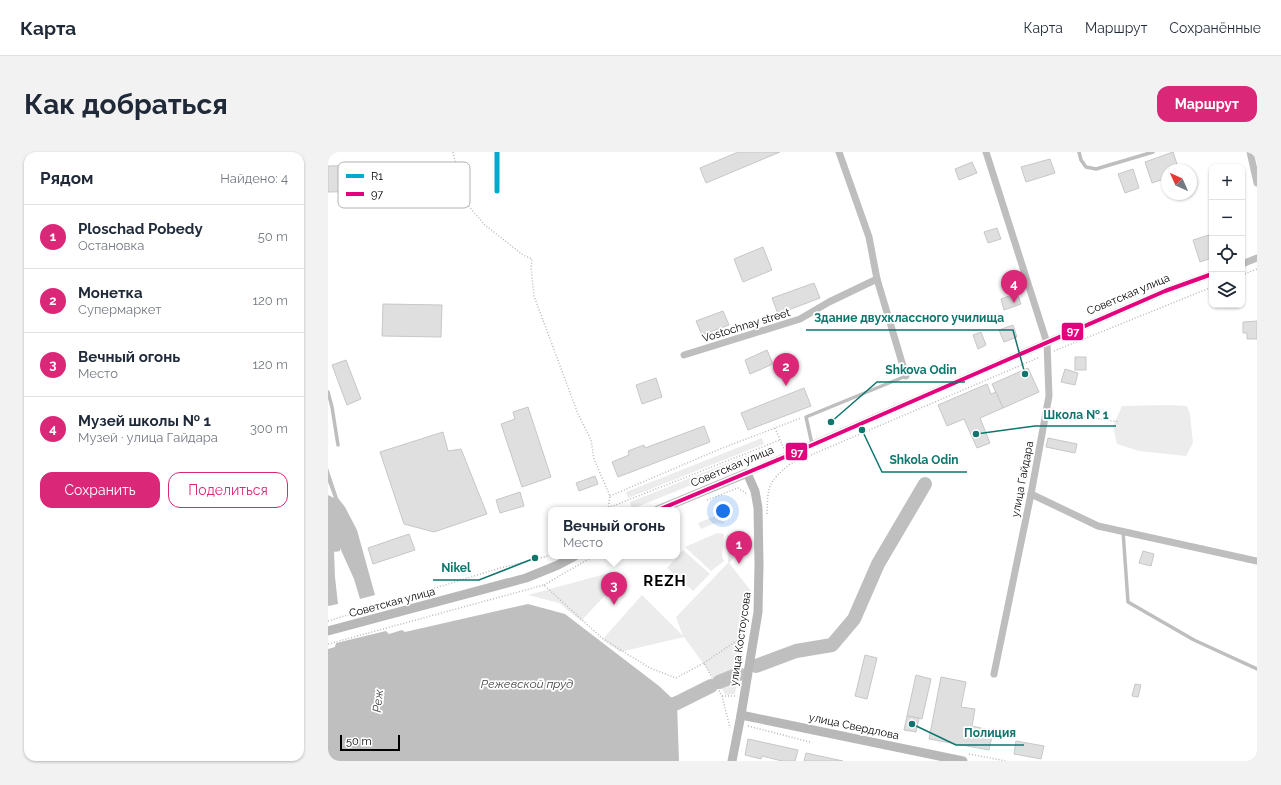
<!DOCTYPE html>
<html lang="ru">
<head>
<meta charset="utf-8">
<style>
  :root { --surface:#fff; --page:#f2f2f3; --text:#1f2937; --muted:#747a83; --line:#e0e1e3; --accent:#db2777 }
  body { margin:0; font-family:Raleway,sans-serif; background:var(--page); color:var(--text) }
  .controls { position:absolute; right:12px; top:12px; display:grid; overflow:hidden; border-radius:8px; box-shadow:0 1px 3px #0004 }
  .controls button { width:36px; height:36px; display:grid; place-items:center; padding:0; border:0; border-bottom:1px solid var(--line); background:var(--surface); color:var(--text); font:20px sans-serif }
  .compass { position:absolute; left:833px; top:12px; width:36px; height:36px; border-radius:50%; background:var(--surface); box-shadow:0 1px 3px #0004; rotate:315deg }
  .scale { position:absolute; left:12px; bottom:10px; width:60px; box-sizing:border-box; padding-left:4px; border:2px solid #000; border-top:0; font-size:11px; line-height:14px; white-space:nowrap; color:#000; -webkit-text-stroke:3px #fff; paint-order:stroke }
  .you { position:absolute; left:395px; top:359px; width:14px; height:14px; margin:-10px; border:3px solid #fff; border-radius:50%; background:#1a73e8; box-shadow:0 0 0 6px #1a73e833 }
  .badge { display:grid; place-items:center; width:26px; height:26px; border-radius:50%; background:var(--accent); color:#fff; font-size:13px; font-weight:700 }
  .pin { position:absolute; translate:-50% -33px; filter:drop-shadow(0 1px 2px #0008) }
  .pin::after { content:''; position:absolute; top:21px; width:14px; height:12px; background:inherit; clip-path:polygon(0 0,100% 0,50% 100%) }
  .popup { position:absolute; left:220px; top:355px; width:132px; height:52px; box-sizing:border-box; display:grid; place-content:center; border-radius:8px; background:var(--surface); filter:drop-shadow(0 1px 3px #0005); font-size:13px; white-space:nowrap; color:var(--muted) }
  .popup b { font-size:15px; color:var(--text) }
  .popup::after { content:''; position:absolute; left:50%; top:100%; margin-left:-8px; border:8px solid transparent; border-top-color:var(--surface) }
  .list { margin:0; padding:0; list-style:none }
  h2 { display:flex; justify-content:space-between; align-items:center; height:52px; margin:0; padding:0 16px; font-size:17px }
  h2 small { font-size:13px; font-weight:400; color:var(--muted) }
  .list li { display:grid; grid-template-columns:26px 1fr auto; gap:12px; align-items:center; box-sizing:border-box; height:64px; padding:0 16px; border-top:1px solid var(--line) }
  .list b { display:block; font-size:15px; white-space:nowrap }
  .list p { margin:0; font-size:13px; white-space:nowrap; color:var(--muted) }
  .list em { font-size:13px; font-style:normal; color:var(--muted) }
  .actions { display:flex; gap:8px; padding:12px 16px }
  .actions a { flex:1; padding:9px 0; border:1px solid var(--accent); border-radius:12px; text-align:center; font-size:14px; color:var(--accent) }
  .actions .main { background:var(--accent); color:#fff }
  .icon { flex:none; width:22px; height:22px; fill:none; stroke:currentColor; stroke-width:2; stroke-linecap:round; stroke-linejoin:round }
  .map { position:relative; flex:none; width:929px; height:609px; overflow:hidden; border-radius:12px }
  header { display:flex; align-items:center; gap:24px; box-sizing:border-box; height:56px; padding:0 20px; background:var(--surface); border-bottom:1px solid var(--line) }
  header strong { font-size:19px }
  nav { display:flex; gap:22px; margin-inline-start:auto; font-size:14px }
  .intro { display:flex; align-items:center; justify-content:space-between; box-sizing:border-box; height:96px; padding:0 24px }
  h1 { margin:0; font-size:28px }
  .button { padding:10px 18px; border-radius:12px; background:var(--accent); color:#fff; font-size:14px; font-weight:700 }
  main { display:flex; gap:24px; padding:0 24px }
  aside { flex:1; background:var(--surface); border-radius:12px; box-shadow:0 1px 3px #0004 }
  .map>svg:first-child { display:block }
  .green { fill:#ececec }
  .water { fill:#bfbfbf }
  .lines { fill:none; stroke-linecap:round; stroke-linejoin:round }
  .river { stroke:#bfbfbf; stroke-width:14 }
  .building { fill:#dfdfdf; stroke:#c7c7c7 }
  .path { stroke:#b9b9b9; stroke-width:1.5; stroke-dasharray:1 2; stroke-linecap:butt }
  .lane { stroke:#bebebe; stroke-width:3.5 }
  .street { stroke:#bebebe; stroke-width:7 }
  .secondary { stroke:#b8b8b8; stroke-width:9 }
  .bus-1-casing { stroke:#fff; stroke-width:7 }
  .bus-1 { stroke:#e5007d; stroke-width:4 }
  .rail-1-casing { stroke:#fff; stroke-width:8 }
  .rail-1 { stroke:#00a9ce; stroke-width:5 }
  .labels { text-anchor:middle; stroke-width:3.5; stroke-linejoin:round; paint-order:stroke }
  .street-label { font-size:11px; fill:#000; stroke:#fff }
  .water-label { font-size:12px; font-style:italic; fill:#444; stroke:#fff }
  .district-label { font-size:15px; font-weight:bold; letter-spacing:1px; fill:#000; stroke:#fff }
  .key { fill:#fff; stroke:#b2b2b2; stroke-width:1 }
  .key-label { font-size:11px; fill:#000 }
  .leader { fill:none; stroke:#0f766e; stroke-width:1.5 }
  .callout-dot { fill:#0f766e; stroke:#fff; stroke-width:1.5 }
  .callout-label { font-size:12px; text-anchor:middle; font-weight:bold; fill:#0f766e; stroke:#fff; stroke-width:3.5; stroke-linejoin:round; paint-order:stroke }
  .line-badge { stroke:#fff; stroke-width:1.5 }
  .badge-label { font-size:11px; text-anchor:middle; font-weight:bold; fill:#fff }
</style>
</head>
<body>
<header>
<strong>Карта</strong>
<nav><a>Карта</a><a>Маршрут</a><a>Сохранённые</a></nav>
</header>
<div class="intro"><h1>Как добраться</h1><a class="button">Маршрут</a></div>
<main>
<aside>
<h2>Рядом<small>Найдено: 4</small></h2>
<ul class="list">
<li><span class="badge">1</span><div><b>Ploschad Pobedy</b><p>Остановка</p></div><em>50 m</em></li>
<li><span class="badge">2</span><div><b>Монетка</b><p>Супермаркет</p></div><em>120 m</em></li>
<li><span class="badge">3</span><div><b>Вечный огонь</b><p>Место</p></div><em>120 m</em></li>
<li><span class="badge">4</span><div><b>Музей школы № 1</b><p>Музей · улица Гайдара</p></div><em>300 m</em></li>
</ul>
<div class="actions"><a class="main">Сохранить</a><a>Поделиться</a></div>
</aside>
<div class="map">
<svg width="929" height="609" viewBox="0 0 929 609">
  <rect width="100%" height="100%" fill="#fff"/>
  <g class="green">
    <path d="M840,253L859,254L862,262L865,291L858,304L811,299L789,292L785,274L794,254Z"/>
    <path d="M434,286L436,292L300,346L298,340Z"/>
    <path d="M440,295L442,301L304,357L302,350Z"/>
    <path d="M387,364L396,365V372L387,371L373,377L370,371Z"/>
    <path d="M389,381L396,382L394,405L396,409L383,419L357,395Z"/>
    <path d="M399,383L422,384V391L401,411L423,439L407,542L398,543L356,485L292,500L275,487L314,443L355,484L348,465L400,411Z"/>
    <path d="M355,398L382,422L365,439L339,416Z"/>
    <path d="M288,419L295,424L253,469L231,451L200,443Z"/>
  </g>
  <g class="water">
    <path d="M0,316L10,346L17,355L29,378L47,443L32,447L26,427L12,396V399L7,400L6,399L7,425L10,452L0,454V343L6,346L0,330Z"/>
    <path d="M200,452L237,462L331,534L349,551L351,609H0V497L7,495L8,491L58,479L61,482L74,478L77,480Z"/>
  </g>
  <g class="lines">
    <g class="river">
      <path d="M428,514L468,499L504,493L526,467L550,412L597,332"/>
      <path d="M391,530L411,522"/>
      <path d="M331,557L349,551L383,534"/>
    </g>
  </g>
  <g class="building">
    <path d="M410,0H452L378,31L372,16Z"/>
    <path d="M845,0L851,18H839V26L824,31L817,10Z"/>
    <path d="M722,7L727,21L698,30L693,15Z"/>
    <path d="M644,10L649,21L631,28L627,17Z"/>
    <path d="M48,13V39L0,40V14Z"/>
    <path d="M805,17L811,36L797,41L790,22Z"/>
    <path d="M669,76L673,87L660,91L656,80Z"/>
    <path d="M884,82V106L872,110L865,88Z"/>
    <path d="M435,95L444,118L415,130L406,107Z"/>
    <path d="M486,131L492,146L450,162L444,146Z"/>
    <path d="M689,141L693,152L676,158L673,147Z"/>
    <path d="M55,152L114,153L113,185L54,184Z"/>
    <path d="M395,159L401,173L374,183L368,169Z"/>
    <path d="M929,169V187H919V181H915V170Z"/>
    <path d="M685,173L689,185L676,190L671,178Z"/>
    <path d="M653,180L658,193L650,197L645,183Z"/>
    <path d="M439,198L445,212L422,222L417,208Z"/>
    <rect x="747" y="205" width="11" height="13"/>
    <path d="M18,208L33,247L19,253L4,213Z"/>
    <path d="M700,216L711,240L675,256L664,232Z"/>
    <path d="M737,217L750,221L747,233L733,230Z"/>
    <path d="M328,226L334,245L314,252L308,233Z"/>
    <path d="M659,232L663,242L668,240L675,256L652,266L662,291L649,296L636,267L619,274L610,253Z"/>
    <path d="M476,236L483,254L420,278L413,261Z"/>
    <path d="M200,255L223,325L194,335L173,272L187,267L185,260Z"/>
    <path d="M376,274L382,290L290,325L284,310L301,303L300,299L316,293L317,296Z"/>
    <path d="M115,280L120,299L133,297L159,362L106,380L76,372L52,300Z"/>
    <path d="M720,286L749,292L747,301L718,295Z"/>
    <path d="M267,324L270,332L251,339L248,331Z"/>
    <path d="M192,340L196,354L172,361L168,348Z"/>
    <path d="M81,382L87,398L45,412L40,396Z"/>
    <path d="M815,399L826,402L823,414L811,411Z"/>
    <path d="M537,503L549,506L539,547L527,544Z"/>
    <path d="M588,523L603,527L594,567L579,564Z"/>
    <path d="M613,525L638,530L633,555L647,557L644,574L665,579L661,598L601,587Z"/>
    <path d="M807,532L813,533L810,545L804,544Z"/>
    <path d="M579,564L591,566L588,580L576,578Z"/>
    <path d="M420,587L470,598L467,609H454L434,604L433,607L417,603Z"/>
    <path d="M688,589L716,594L713,607L686,602Z"/>
    <path d="M478,601L515,609H476Z"/>
  </g>
  <g class="lines">
    <g class="path">
      <path d="M125,0L136,49L157,73L195,103L204,107L203,116L206,144L250,262L263,288L266,307L282,344L280,358"/>
      <path d="M914,123L929,117"/>
      <path d="M726,199L884,135"/>
      <path d="M726,260L791,270"/>
      <path d="M447,276L456,297"/>
      <path d="M282,344L392,297L473,266"/>
      <path d="M379,348L410,336L419,342"/>
      <path d="M280,356L452,288"/>
      <path d="M439,362C440,332 440,331 462,312L712,205"/>
      <path d="M216,433L266,404"/>
      <path d="M0,469L172,416L217,405L223,402"/>
      <path d="M0,492L216,433L275,487L322,516L348,526L376,511L394,544L402,576"/>
      <path d="M376,511L417,483"/>
      <path d="M394,544H408"/>
      <path d="M420,574L482,590"/>
      <path d="M641,602L678,609"/>
    </g>
    <g class="lane">
      <path d="M751,0L753,8L758,15L768,17L825,0"/>
      <path d="M0,240L4,255L10,293"/>
      <path d="M484,292L478,265L578,224"/>
      <path d="M795,379L800,450L866,488L929,517"/>
    </g>
    <g class="street">
      <path d="M511,0L541,85L549,127L578,224"/>
      <path d="M658,0L719,191L721,244L703,342L666,522"/>
      <path d="M922,0L929,31"/>
      <path d="M914,112L929,106"/>
      <path d="M356,203L472,167L501,150L549,127"/>
      <path d="M419,321L837,139L884,122"/>
      <path d="M703,342L770,374L929,409"/>
    </g>
    <g class="secondary">
      <path d="M330,358L419,321L427,339L430,356L431,412L430,460L413,563L404,609"/>
      <path d="M0,479L198,426L230,413L247,404"/>
      <path d="M413,563L635,609"/>
    </g>
    <g class="bus-1-casing">
      <path id="bus-1" d="M330,358L459,304L837,139L884,122"/>
    </g>
    <use href="#bus-1" class="bus-1"/>
    <g class="rail-1-casing">
      <path id="rail-1" d="M169,0V39"/>
    </g>
    <use href="#rail-1" class="rail-1"/>
  </g>
  <g class="labels">
    <g class="street-label">
      <text transform="translate(800 142) rotate(-23)" y="4">Советская улица</text>
      <text transform="translate(418 173) rotate(-17)" y="4">Vostochnay street</text>
      <text transform="translate(404 314) rotate(-23)" y="4">Советская улица</text>
      <text transform="translate(694 327) rotate(-79)" y="4">улица Гайдара</text>
      <text transform="translate(64 450) rotate(-15)" y="4">Советская улица</text>
      <text transform="translate(412 487) rotate(-82)" y="4">улица Костоусова</text>
      <text transform="translate(526 574) rotate(12)" y="4">улица Свердлова</text>
    </g>
    <g class="water-label">
      <text x="199" y="536">Режевской пруд</text>
      <text transform="translate(50 549) rotate(-85)" y="4">Реж</text>
    </g>
    <g class="district-label">
      <text x="337" y="434">REZH</text>
    </g>
  </g>
  <rect x="10" y="10" width="132" height="46" rx="6" class="key"/>
  <rect x="18" y="22" width="18" height="4" fill="#00a9ce"/>
  <rect x="18" y="40" width="18" height="4" fill="#e5007d"/>
  <g class="key-label">
    <text x="43" y="28">R1</text>
    <text x="43" y="46">97</text>
  </g>
  <path class="leader" d="M697 222L685 178H478M503 270L549 230H637M648 282L707 274H788M534 278L554 320H639M207 406L151 428H105M584 572L628 593H696"/>
  <g class="callout-dot">
    <circle cx="697" cy="222" r="4"/>
    <circle cx="503" cy="270" r="4"/>
    <circle cx="648" cy="282" r="4"/>
    <circle cx="534" cy="278" r="4"/>
    <circle cx="207" cy="406" r="4"/>
    <circle cx="584" cy="572" r="4"/>
  </g>
  <g class="callout-label">
    <text x="581" y="170">Здание двухклассного училища</text>
    <text x="593" y="222">Shkova Odin</text>
    <text x="748" y="267">Школа № 1</text>
    <text x="596" y="312">Shkola Odin</text>
    <text x="128" y="420">Nikel</text>
    <text x="662" y="585">Полиция</text>
  </g>
  <g class="line-badge">
    <rect x="733" y="170" width="23" height="19" rx="4" fill="#e5007d"/>
    <rect x="457" y="290" width="23" height="19" rx="4" fill="#e5007d"/>
  </g>
  <g class="badge-label">
    <text x="745" y="183">97</text>
    <text x="469" y="304">97</text>
  </g>
</svg>
<div class="controls">
<button>+</button>
<button>−</button>
<button><svg class="icon" aria-label="locate" viewBox="0 0 24 24"><circle cx="12" cy="12" r="6"/><path d="M12 2v4M12 18v4M2 12h4M18 12h4"/></svg></button>
<button><svg class="icon" aria-label="layers" viewBox="0 0 24 24"><path d="M12 4l9 5-9 5-9-5zM3 14l9 5 9-5"/></svg></button>
</div>
<svg class="compass" viewBox="-18 -18 36 36"><path d="M0-13l5 13h-10z" fill="#e53935"/><path d="M0 13l5-13h-10z" fill="#747a83"/></svg>
<div class="scale">50 m</div>
<div class="you"></div>
<div class="pin badge" style="left:411px;top:412px">1</div>
<div class="pin badge" style="left:458px;top:234px">2</div>
<div class="pin badge" style="left:286px;top:453px">3</div>
<div class="popup"><b>Вечный огонь</b>Место</div>
<div class="pin badge" style="left:686px;top:151px">4</div>
</div>
</main>
</body>
</html>
